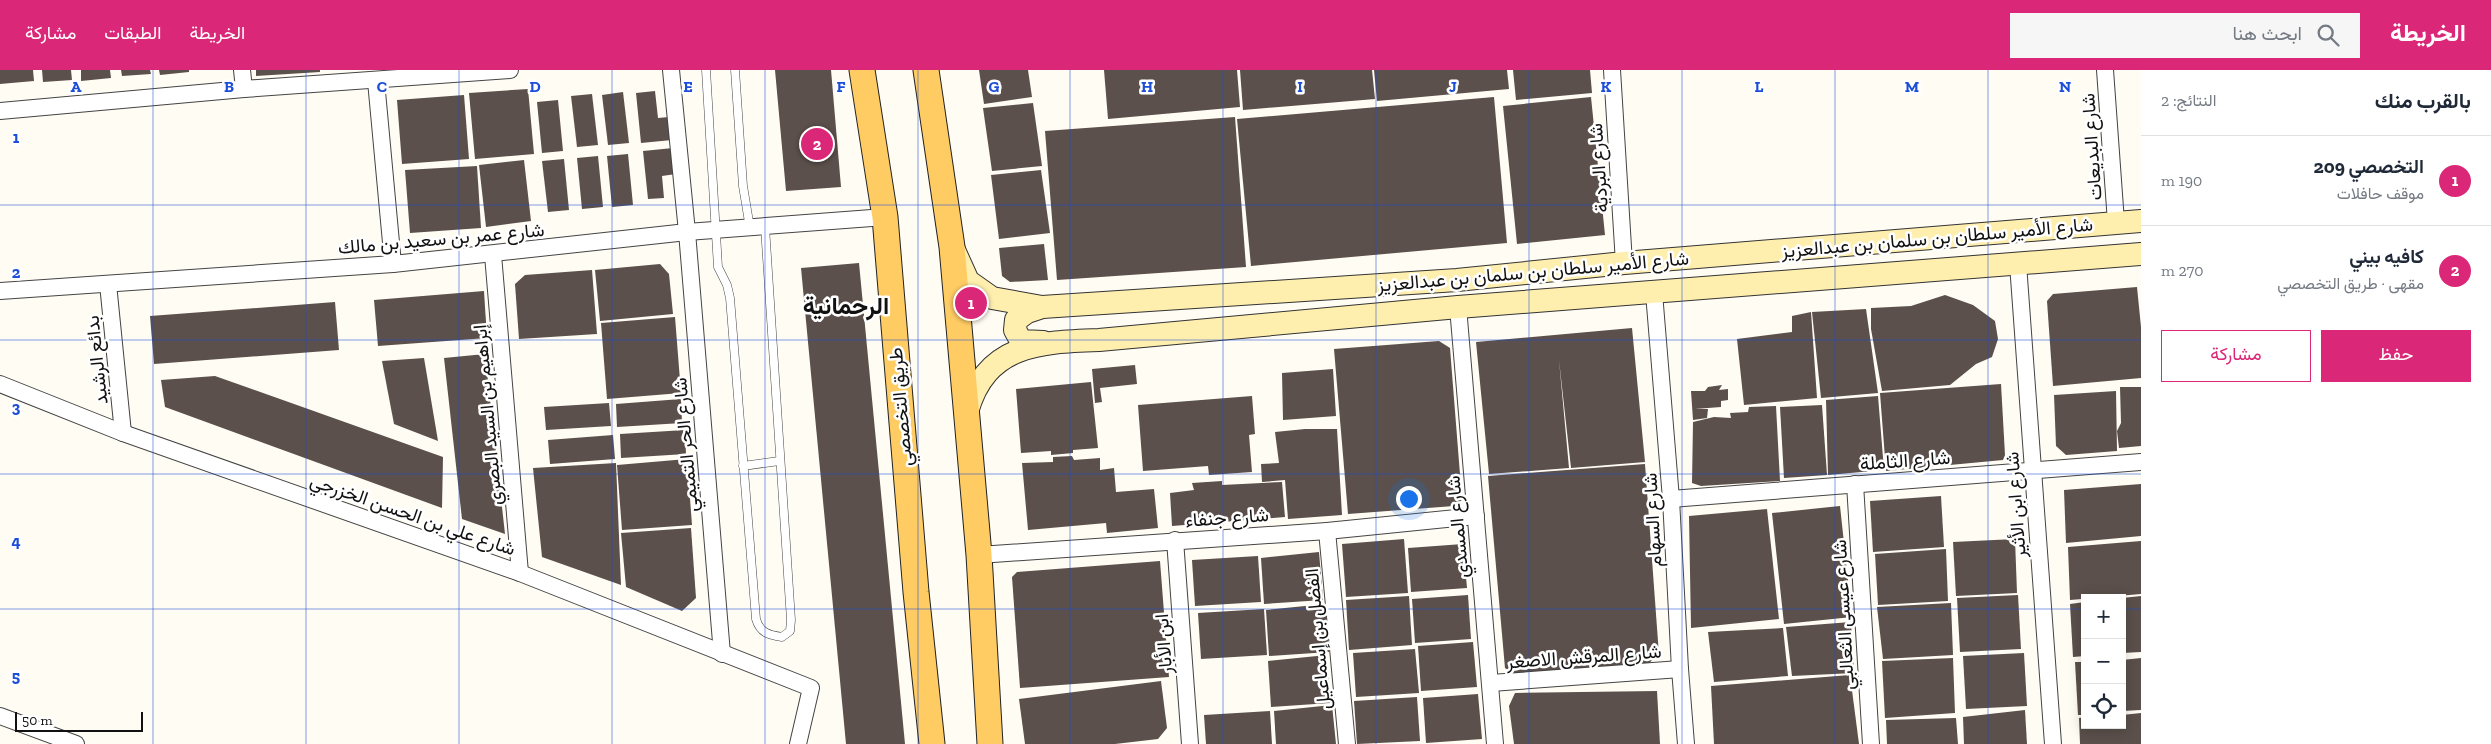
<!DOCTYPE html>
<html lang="ar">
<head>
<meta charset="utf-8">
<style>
  :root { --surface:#fff; --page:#f6f6f7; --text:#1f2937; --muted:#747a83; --line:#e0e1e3; --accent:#db2777 }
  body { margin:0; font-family:"Zilla Slab",Vazirmatn,serif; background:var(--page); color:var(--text); direction:rtl }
  .controls { position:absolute; right:15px; bottom:15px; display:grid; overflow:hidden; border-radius:0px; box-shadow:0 2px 12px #0003 }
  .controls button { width:45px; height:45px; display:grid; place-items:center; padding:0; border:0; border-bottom:1px solid var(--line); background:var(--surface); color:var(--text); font:25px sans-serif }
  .scale { position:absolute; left:15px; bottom:12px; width:128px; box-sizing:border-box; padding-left:5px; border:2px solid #111; border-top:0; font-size:14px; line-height:18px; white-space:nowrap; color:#111; -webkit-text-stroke:4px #fff; paint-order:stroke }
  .you { position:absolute; left:1408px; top:428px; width:18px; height:18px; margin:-12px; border:4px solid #fff; border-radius:50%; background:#1a73e8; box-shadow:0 0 0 8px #1a73e833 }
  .badge { display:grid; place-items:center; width:32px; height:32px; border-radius:50%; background:var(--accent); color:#fff; font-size:16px; font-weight:700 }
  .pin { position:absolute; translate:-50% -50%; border:2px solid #fff; box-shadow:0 1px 5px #0006 }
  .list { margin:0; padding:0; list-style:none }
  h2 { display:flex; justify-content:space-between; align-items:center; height:65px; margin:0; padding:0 20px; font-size:21px }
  h2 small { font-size:16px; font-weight:400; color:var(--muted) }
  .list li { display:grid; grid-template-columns:32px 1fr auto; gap:15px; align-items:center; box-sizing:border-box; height:90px; padding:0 20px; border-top:1px solid var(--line) }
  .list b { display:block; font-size:19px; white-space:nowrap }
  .list p { margin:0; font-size:16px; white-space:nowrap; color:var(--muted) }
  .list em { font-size:16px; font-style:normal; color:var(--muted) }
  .actions { display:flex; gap:10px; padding:15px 20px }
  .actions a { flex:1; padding:11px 0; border:1px solid var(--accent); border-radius:0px; text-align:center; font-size:18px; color:var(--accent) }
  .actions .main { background:var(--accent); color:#fff }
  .icon { flex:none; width:28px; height:28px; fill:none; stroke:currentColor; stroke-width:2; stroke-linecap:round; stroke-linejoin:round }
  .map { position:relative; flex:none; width:2141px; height:674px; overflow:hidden; direction:ltr }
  header { display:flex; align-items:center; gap:30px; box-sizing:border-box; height:70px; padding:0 25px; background:var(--accent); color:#fff }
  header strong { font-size:24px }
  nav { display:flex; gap:28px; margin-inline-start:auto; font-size:18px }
  .search { width:350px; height:45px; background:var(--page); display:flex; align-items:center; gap:12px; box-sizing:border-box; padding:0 18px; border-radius:0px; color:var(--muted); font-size:19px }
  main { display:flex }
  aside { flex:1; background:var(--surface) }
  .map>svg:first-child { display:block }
  .building { fill:#5b504b }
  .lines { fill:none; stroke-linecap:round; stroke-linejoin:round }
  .lane-casing { stroke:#444; stroke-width:9 }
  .street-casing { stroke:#444; stroke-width:18 }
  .secondary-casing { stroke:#333; stroke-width:24 }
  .primary-casing { stroke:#222; stroke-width:27 }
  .lane { stroke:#fff; stroke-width:8 }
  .street { stroke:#fff; stroke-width:16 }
  .secondary { stroke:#ffefaf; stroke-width:22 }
  .primary { stroke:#ffcc64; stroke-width:25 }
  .grid { fill:none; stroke:#1d4ed8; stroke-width:1; stroke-opacity:0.55 }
  .labels { text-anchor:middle; stroke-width:5; stroke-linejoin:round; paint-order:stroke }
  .street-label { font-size:19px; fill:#111; stroke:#fff }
  .district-label { font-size:24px; font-weight:bold; fill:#111; stroke:#fff }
  .grid-label { font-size:16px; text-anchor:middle; font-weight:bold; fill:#1d4ed8; stroke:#fff; stroke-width:5; stroke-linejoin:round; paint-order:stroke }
</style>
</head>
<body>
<header>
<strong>الخريطة</strong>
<div class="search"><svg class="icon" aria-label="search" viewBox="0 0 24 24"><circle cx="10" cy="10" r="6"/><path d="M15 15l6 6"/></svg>ابحث هنا</div>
<nav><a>الخريطة</a><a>الطبقات</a><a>مشاركة</a></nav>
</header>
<main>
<aside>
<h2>بالقرب منك<small>النتائج: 2</small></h2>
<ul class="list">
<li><span class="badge">1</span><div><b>التخصصي 209</b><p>موقف حافلات</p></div><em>190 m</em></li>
<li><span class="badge">2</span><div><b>كافيه بيني</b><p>مقهى · طريق التخصصي</p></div><em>270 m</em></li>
</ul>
<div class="actions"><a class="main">حفظ</a><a>مشاركة</a></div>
</aside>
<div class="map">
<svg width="2141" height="674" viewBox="0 0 2141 674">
  <rect width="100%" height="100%" fill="#fffcf4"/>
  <g class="building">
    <path d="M0,0H33L34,11L0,14Z"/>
    <path d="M42,0H71L72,10L43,12Z"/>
    <path d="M81,0H110L111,8L81,11Z"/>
    <path d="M121,0H150L151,4L122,6Z"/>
    <path d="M159,0H189V2L160,5Z"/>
    <path d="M256,0H320V2L256,6Z"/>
    <path d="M775,0H831L841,117L786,121Z"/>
    <path d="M979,0H1028L1032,27L984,34Z"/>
    <path d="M1104,0H1237L1240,37L1108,49Z"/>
    <path d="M1240,0H1372L1375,29L1243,40Z"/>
    <path d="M1374,0H1507L1509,19L1377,31Z"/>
    <path d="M1513,0H1590L1592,23L1516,30Z"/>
    <path d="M528,19L534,84L475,89L469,23Z"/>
    <path d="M655,21L658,48L669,47L672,70L641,73L636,23Z"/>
    <path d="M623,22L629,73L608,75L602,25Z"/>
    <path d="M592,24L598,75L577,77L571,26Z"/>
    <path d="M464,25L469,89L402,94L397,30Z"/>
    <path d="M1494,27L1507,173L1251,196L1237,49Z"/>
    <path d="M1591,27L1605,165L1517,174L1503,36Z"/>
    <path d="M558,30L563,81L542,83L537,32Z"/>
    <path d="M1033,33L1042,96L992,101L983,38Z"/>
    <path d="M1235,47L1246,197L1057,210L1045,61Z"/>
    <path d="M673,78L676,104L662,106L664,128L648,129L643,81Z"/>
    <path d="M628,84L633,135L612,137L607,86Z"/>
    <path d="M598,86L603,137L582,139L577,88Z"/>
    <path d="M564,89L569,140L548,142L542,91Z"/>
    <path d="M524,90L531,151L486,157L479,95Z"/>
    <path d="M477,96L481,158L410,163L405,100Z"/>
    <path d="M1041,100L1050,163L999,169L991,105Z"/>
    <path d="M1044,174L1048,210L1010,212L1002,206L999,178Z"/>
    <path d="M859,193L905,674H846L801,198Z"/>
    <path d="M660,194L669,204L673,244L600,251L595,200Z"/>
    <path d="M592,200L597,264L519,269L515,214L525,205Z"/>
    <path d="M2137,217L2141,257V308L2053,316L2047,231L2053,224Z"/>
    <path d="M484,221L487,268L378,276L374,230Z"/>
    <path d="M1945,225L1973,235L1995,251L1998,269L1992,287L1976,294L1950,315L1882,321L1871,259V238L1911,236Z"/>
    <path d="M335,232L339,280L154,294L150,246Z"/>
    <path d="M1866,239L1878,323L1821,328L1812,242Z"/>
    <path d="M1811,242L1817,328L1744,335L1737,269L1792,262V246Z"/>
    <path d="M675,247L681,323L607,329L601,253Z"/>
    <path d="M1632,258L1645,392L1571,398L1559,290L1569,398L1489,404L1476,272Z"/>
    <path d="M1439,271L1450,278L1462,430L1454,436L1348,444L1334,279Z"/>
    <path d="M485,284L505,464L462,449L444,288Z"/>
    <path d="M424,288L438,371L394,354L382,291Z"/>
    <path d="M1135,295L1137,314L1100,318L1102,332L1095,333L1092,299Z"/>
    <path d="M1333,299L1336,346L1283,350L1282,303Z"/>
    <path d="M215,306L443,387L442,438L165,337L161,310Z"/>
    <path d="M1091,312L1098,378L1073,380V383L1051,385V381L1021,383L1016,319Z"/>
    <path d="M2001,314L2005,385L2003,390L1886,401L1880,323Z"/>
    <path d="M1722,315L1719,320L1728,319V330L1721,331V337L1695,339H1708L1707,348L1693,350L1691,321H1705L1708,317Z"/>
    <path d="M2120,317H2141V376L2119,378L2117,361L2121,353Z"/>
    <path d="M2116,321L2117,381L2066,385L2056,376L2054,325Z"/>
    <path d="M1252,326L1255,364L1249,365L1252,402L1209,405L1208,396L1143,401L1138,335Z"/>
    <path d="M1878,326L1884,400L1828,405L1826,330Z"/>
    <path d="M681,329L682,353L617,357L616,334Z"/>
    <path d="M609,333L611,356L546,360L544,337Z"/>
    <path d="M1822,335L1827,405L1784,408L1780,337Z"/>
    <path d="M1776,336L1780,411L1701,416L1692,413L1693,352L1714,347L1731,348L1730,343L1748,342L1749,337Z"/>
    <path d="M1305,359H1337L1342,445L1288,449L1285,410L1262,412L1261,394L1279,393L1275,362Z"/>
    <path d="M685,360L686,384L621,388L620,364Z"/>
    <path d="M613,365L615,389L550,394L548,370Z"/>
    <path d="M1072,386L1074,390L1100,388V400L1114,398L1116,422L1154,419L1158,458L1107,463L1106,453L1028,460L1022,393L1053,392V387Z"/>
    <path d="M687,389L692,455L622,460L617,395Z"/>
    <path d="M616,393L621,515L542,487L533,398Z"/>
    <path d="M1645,394L1659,585L1649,593L1515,605L1505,598L1488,406Z"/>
    <path d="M1222,411V415L1282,412L1285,447L1172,456L1170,423L1194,420L1192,413Z"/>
    <path d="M2141,414V466L2066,473L2064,420Z"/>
    <path d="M1941,426L1944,477L1873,482L1870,431Z"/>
    <path d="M1840,436L1852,547L1784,554L1772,443Z"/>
    <path d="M1767,439L1779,549L1691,558L1689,446Z"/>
    <path d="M691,458L696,528L682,541L626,517L621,463Z"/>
    <path d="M1404,469L1408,523L1346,527L1342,474Z"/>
    <path d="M2015,469L2017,523L1956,526L1953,472Z"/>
    <path d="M2141,471V524L2070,530L2068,477Z"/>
    <path d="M1463,474L1467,518L1411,522L1408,478Z"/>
    <path d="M1946,479L1948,531L1878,535L1875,484Z"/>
    <path d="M1319,482L1323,530L1264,534L1261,488Z"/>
    <path d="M1258,486L1261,532L1195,536L1192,490Z"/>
    <path d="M1160,491L1169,607L1020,618L1012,507L1017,502Z"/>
    <path d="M1468,525L1471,569L1415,573L1412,529Z"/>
    <path d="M2018,525L2021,579L1960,582L1957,528Z"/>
    <path d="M1409,526L1412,575L1349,580L1346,530Z"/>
    <path d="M2141,526V582L2122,583V528Z"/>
    <path d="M2085,532V586L2073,587L2070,534Z"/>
    <path d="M1951,533L1953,585L1883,589L1877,537Z"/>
    <path d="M1325,534L1329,582L1269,586L1266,540Z"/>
    <path d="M1264,539L1267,585L1201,589L1198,543Z"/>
    <path d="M1851,552L1854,603L1792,606L1786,557Z"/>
    <path d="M1783,558L1788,606L1714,612L1708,562Z"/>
    <path d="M1473,572L1477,617L1421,621L1418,576Z"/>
    <path d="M1415,579L1419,623L1356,627L1353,583Z"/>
    <path d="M2024,583L2027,636L1966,639L1963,586Z"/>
    <path d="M1327,585L1330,633L1271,637L1268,591Z"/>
    <path d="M1953,588L1955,643L1885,648L1882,591Z"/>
    <path d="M2141,588V640L2122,641V590Z"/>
    <path d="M2075,592H2085V645H2078Z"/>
    <path d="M1850,605L1859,674H1714L1711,616Z"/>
    <path d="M1161,611L1167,658L1158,669L1115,674H1025L1019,629Z"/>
    <path d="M1657,621L1660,674H1514L1509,636L1515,623Z"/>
    <path d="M1478,624L1482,669L1426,673L1423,628Z"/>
    <path d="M1417,627L1420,671L1357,674L1354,631Z"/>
    <path d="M1332,635L1336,674H1276L1274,641Z"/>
    <path d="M2025,640L2027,674H1964L1963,647Z"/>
    <path d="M1270,641L1272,674H1206L1204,645Z"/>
    <path d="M2141,643V674H2080L2079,648L2085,647V655H2122V645Z"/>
    <path d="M1956,648L1958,674H1887L1886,650Z"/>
  </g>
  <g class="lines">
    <g class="lane-casing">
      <g id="lane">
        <path d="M706,0L718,197L727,215L730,228L756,549C760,563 769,565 782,567L790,561L791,550L765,157"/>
        <path d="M735,0L743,116L750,158"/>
        <path d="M743,396L779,391"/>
      </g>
    </g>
    <g class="street-casing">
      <g id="street">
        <path d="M242,0L244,19"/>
        <path d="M671,0L687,162L722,584"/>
        <path d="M1612,0L1624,193"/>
        <path d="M2105,0L2116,152"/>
        <path d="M376,11L393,194"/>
        <path d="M0,41L244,19L510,0"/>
        <path d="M493,185L520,503"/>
        <path d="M2018,194L2053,674"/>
        <path d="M108,214L123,363"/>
        <path d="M0,221L393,194L687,162L885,147"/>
        <path d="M1654,223L1671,429L1680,599L1686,674"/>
        <path d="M1458,237L1495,674"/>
        <path d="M0,314L123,363L520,503L811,618L798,674"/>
        <path d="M1855,414L1871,674"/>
        <path d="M1671,429L2141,392"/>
        <path d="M1327,461L1347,674"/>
        <path d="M1175,470L1190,674"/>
        <path d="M979,485L1327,461L1476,446"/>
        <path d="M1491,613L1680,599"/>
        <path d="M0,646L76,674"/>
      </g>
    </g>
    <g class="secondary-casing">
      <g id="secondary">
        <path d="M954,180L968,211L992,228L1042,237L1457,210L1624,193L2141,151"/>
        <path d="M1042,237L1027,242L1016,250L1015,260L1021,271L1043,272"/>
        <path d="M967,342C986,274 1039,272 1099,270L1458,237L2141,184"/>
      </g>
    </g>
    <g class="primary-casing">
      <g id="primary">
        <path d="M862,0L885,147L916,522L932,674"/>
        <path d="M926,0L952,177L979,485L990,674"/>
      </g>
    </g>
    <use href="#lane" class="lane"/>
    <use href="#street" class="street"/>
    <use href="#secondary" class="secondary"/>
    <use href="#primary" class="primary"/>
  </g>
  <path class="grid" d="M153,0V674M306,0V674M459,0V674M612,0V674M765,0V674M918,0V674M1070,0V674M1223,0V674M1376,0V674M1529,0V674M1682,0V674M1835,0V674M1988,0V674M0,135H2141M0,270H2141M0,404H2141M0,539H2085M2122,539H2141"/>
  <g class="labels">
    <g class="street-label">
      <text transform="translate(2091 77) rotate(-94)" y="7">شارع البديعات</text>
      <text transform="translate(1598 98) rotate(-94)" y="7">شارع البردية</text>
      <text transform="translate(1937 167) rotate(-5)" y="7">شارع الأمير سلطان بن سلمان بن عبدالعزيز</text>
      <text transform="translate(441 168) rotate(-5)" y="7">شارع عمر بن سعيد بن مالك</text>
      <text transform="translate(1533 201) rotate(-5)" y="7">شارع الأمير سلطان بن سلمان بن عبدالعزيز</text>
      <text transform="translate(96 290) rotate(-96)" y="7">بدائع الرشيد</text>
      <text transform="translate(900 337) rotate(-95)" y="7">طريق التخصصي</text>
      <text transform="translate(487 345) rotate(-95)" y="7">إبراهيم بن السيد البصري</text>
      <text transform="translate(685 375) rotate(-95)" y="7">شارع الحر التميمي</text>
      <text transform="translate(1905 390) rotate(-4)" y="7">شارع الثاملة</text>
      <text transform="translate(2015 435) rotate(-94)" y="7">شارع ابن الأثير</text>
      <text transform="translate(413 444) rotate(19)" y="7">شارع علي بن الحسن الخزرجي</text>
      <text transform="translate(1227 447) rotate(-4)" y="7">شارع جنفاء</text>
      <text transform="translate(1652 450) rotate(-93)" y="7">شارع السهام</text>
      <text transform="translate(1457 457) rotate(-95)" y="7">شارع المسدي</text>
      <text transform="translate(1843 545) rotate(-93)" y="7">شارع عيسى الثعالبي</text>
      <text transform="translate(1317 569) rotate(-95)" y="7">الفضل بن إسماعيل</text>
      <text transform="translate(1163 574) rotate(-94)" y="7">ابن الأبار</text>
      <text transform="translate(1584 586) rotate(-4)" y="7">شارع المرقش الاصغر</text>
    </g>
    <g class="district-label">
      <text x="846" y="244">الرحمانية</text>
    </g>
  </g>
  <g class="grid-label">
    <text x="76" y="22">A</text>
    <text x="229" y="22">B</text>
    <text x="382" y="22">C</text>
    <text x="535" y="22">D</text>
    <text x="688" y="22">E</text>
    <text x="841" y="22">F</text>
    <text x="994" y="22">G</text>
    <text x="1147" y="22">H</text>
    <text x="1300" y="22">I</text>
    <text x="1453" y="22">J</text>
    <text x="1606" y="22">K</text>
    <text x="1759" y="22">L</text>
    <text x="1912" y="22">M</text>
    <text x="2065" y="22">N</text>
    <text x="16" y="73">1</text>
    <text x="16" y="208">2</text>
    <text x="16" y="343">3</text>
    <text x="16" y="477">4</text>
    <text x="16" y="612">5</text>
  </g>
</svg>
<div class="controls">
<button>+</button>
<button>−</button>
<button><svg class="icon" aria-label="locate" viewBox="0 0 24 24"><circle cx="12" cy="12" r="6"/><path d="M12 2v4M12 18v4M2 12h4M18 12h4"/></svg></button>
</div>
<div class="scale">50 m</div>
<div class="you"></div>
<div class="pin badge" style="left:971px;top:233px">1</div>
<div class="pin badge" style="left:817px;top:74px">2</div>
</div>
</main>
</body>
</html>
